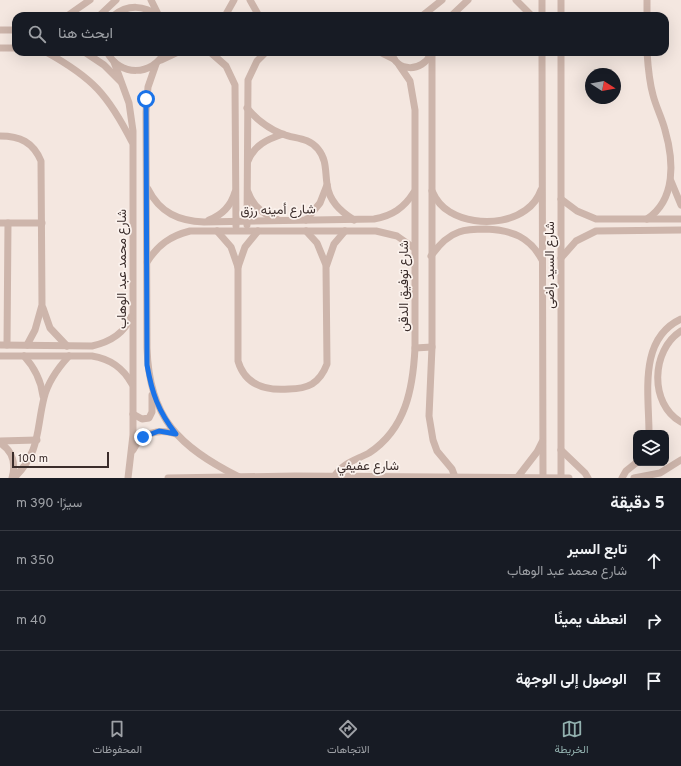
<!DOCTYPE html>
<html lang="ar">
<head>
<meta charset="utf-8">
<style>
  :root { --surface:#171b24; --page:#20242c; --text:#f1f3f6; --muted:#9ea1a6; --line:#363941; --accent:#92b0ae }
  body { margin:0; font-family:Overpass,Vazirmatn,sans-serif; background:var(--page); color:var(--text); direction:rtl }
  .controls { position:absolute; right:12px; bottom:12px; display:grid; overflow:hidden; border-radius:8px; box-shadow:0 4px 16px #0002 }
  .controls button { width:36px; height:36px; display:grid; place-items:center; padding:0; border:0; border-bottom:1px solid var(--line); background:var(--surface); color:var(--text); font:20px sans-serif }
  .compass { position:absolute; left:585px; top:68px; width:36px; height:36px; border-radius:50%; background:var(--surface); box-shadow:0 4px 16px #0002; rotate:101deg }
  .scale { position:absolute; left:12px; bottom:10px; width:97px; box-sizing:border-box; padding-left:4px; border:2px solid #3b2d2b; border-top:0; font-size:11px; line-height:14px; white-space:nowrap; color:#3b2d2b; -webkit-text-stroke:3px #fbf2ed; paint-order:stroke }
  .stop { position:absolute; width:12px; height:12px; margin:-9px; border:3px solid #1a73e8; border-radius:50%; background:#fff }
  .stop.end { background:#1a73e8; border-color:#fff; box-shadow:0 1px 4px #0008 }
  .list { margin:0; padding:0; list-style:none }
  h2 { display:flex; justify-content:space-between; align-items:center; height:52px; margin:0; padding:0 16px; font-size:17px }
  h2 small { font-size:13px; font-weight:400; color:var(--muted) }
  .list li { display:grid; grid-template-columns:26px 1fr auto; gap:12px; align-items:center; box-sizing:border-box; height:60px; padding:0 16px; border-top:1px solid var(--line) }
  .list b { display:block; font-size:15px; white-space:nowrap }
  .list p { margin:0; font-size:13px; white-space:nowrap; color:var(--muted) }
  .list em { font-size:13px; font-style:normal; color:var(--muted) }
  .icon { flex:none; width:22px; height:22px; fill:none; stroke:currentColor; stroke-width:2; stroke-linecap:round; stroke-linejoin:round }
  .map { position:relative; flex:none; width:681px; height:478px; overflow:hidden; direction:ltr }
  .search { position:absolute; background:var(--surface); box-shadow:0 4px 16px #0002; left:12px; right:12px; top:12px; height:44px; display:flex; align-items:center; gap:10px; box-sizing:border-box; padding:0 14px; border-radius:12px; color:var(--muted); font-size:15px }
  .sheet { height:232px; background:var(--surface) }
  nav { display:flex; justify-content:space-around; align-items:center; box-sizing:border-box; height:56px; border-top:1px solid var(--line); background:var(--surface); font-size:11px; color:var(--muted) }
  nav a { display:grid; justify-items:center; gap:2px }
  nav .on { color:var(--accent) }
  .map>svg:first-child { display:block }
  .lines { fill:none; stroke-linecap:round; stroke-linejoin:round }
  .minor { stroke:#cdb5ab; stroke-width:7 }
  .route { stroke:#1a73e8; stroke-width:5 }
  .labels { text-anchor:middle; stroke-width:3.5; stroke-linejoin:round; paint-order:stroke }
  .street-label { font-size:13px; fill:#3b2d2b; stroke:#fbf2ed }
</style>
</head>
<body>
<div class="map">
<svg width="681" height="478" viewBox="0 0 681 478">
  <rect width="100%" height="100%" fill="#f4e7e0"/>
  <g class="lines">
    <g class="minor">
      <path d="M151,0L158,14"/>
      <path d="M250,0L259,16"/>
      <path d="M516,0L532,16"/>
      <path d="M542,0V16"/>
      <path d="M561,0V16"/>
      <path d="M67,16L90,0"/>
      <path d="M99,16L116,0"/>
      <path d="M113,16C128,4 144,5 159,16"/>
      <path d="M225,16L234,0"/>
      <path d="M422,16L442,0"/>
      <path d="M451,16L468,0"/>
      <path d="M647,16V0"/>
      <path d="M0,30H16"/>
      <path d="M0,48H16"/>
      <path d="M46,52C93,78 108,95 132,142"/>
      <path d="M107,52C120,77 152,76 165,52"/>
      <path d="M210,52L226,66L235,85L236,226"/>
      <path d="M380,52L394,59"/>
      <path d="M391,52C397,73 422,72 431,54"/>
      <path d="M542,52L543,478"/>
      <path d="M561,52V478"/>
      <path d="M86,53L104,65L120,81"/>
      <path d="M432,53V347L429,416L433,440L437,451L452,469L455,477"/>
      <path d="M161,60L178,52"/>
      <path d="M114,62L129,103L133,131V435L128,478"/>
      <path d="M156,64L148,87L146,112L147,348C149,418 179,447 239,477"/>
      <path d="M247,108C256,119 268,128 282,134C295,139 308,137 318,149C327,160 325,171 327,184C329,201 340,211 354,220"/>
      <path d="M0,136C20,136 33,142 41,161L42,305L35,330L27,345"/>
      <path d="M248,161C254,145 268,139 283,134"/>
      <path d="M671,181L681,205"/>
      <path d="M148,189C160,213 179,221 204,222L374,219C392,216 404,208 414,192"/>
      <path d="M432,191C436,200 441,207 450,212C478,229 529,224 541,190"/>
      <path d="M248,192C253,206 264,215 277,219"/>
      <path d="M561,199L577,211L596,219H681"/>
      <path d="M647,219C676,200 674,161 665,130C662,118 656,107 653,95C649,81 648,67 647,52"/>
      <path d="M209,220C222,215 231,206 235,192"/>
      <path d="M306,220L320,203L327,185"/>
      <path d="M0,223H42"/>
      <path d="M247,225L248,80L257,61L266,52"/>
      <path d="M217,231L231,247L238,267V361C245,385 265,391 289,389C297,389 305,388 312,384C320,379 324,372 327,364L326,267L334,244L345,231"/>
      <path d="M306,231L317,243L326,265"/>
      <path d="M431,256C438,246 447,236 459,232C467,229 477,229 486,229C512,230 530,237 542,260"/>
      <path d="M561,258L576,241L596,231L681,230"/>
      <path d="M147,262C158,245 170,236 190,231H376L397,236L414,248"/>
      <path d="M238,267L245,247L258,231"/>
      <path d="M43,308L50,328L67,346"/>
      <path d="M681,331C651,350 649,404 681,422"/>
      <path d="M0,345L92,346C110,342 124,334 131,317"/>
      <path d="M7,345L8,223"/>
      <path d="M415,348L432,347"/>
      <path d="M0,356H92C111,359 123,368 132,384"/>
      <path d="M24,356C35,368 41,380 43,396"/>
      <path d="M133,414L142,419L149,418L152,412V395"/>
      <path d="M649,433C649,394 638,339 681,319"/>
      <path d="M0,441L37,440"/>
      <path d="M0,443C13,451 16,464 12,478"/>
      <path d="M133,450C142,433 158,428 176,434"/>
      <path d="M561,450L585,473L588,478"/>
      <path d="M334,477C342,463 356,460 369,453C406,429 413,388 415,348V110L410,81L399,65"/>
      <path d="M14,478C41,451 36,430 44,398C48,381 58,368 69,356"/>
      <path d="M168,478L295,476L569,478"/>
      <path d="M517,478L537,452L542,442"/>
      <path d="M622,478L626,471L636,463"/>
      <path d="M634,478L660,473L681,460"/>
    </g>
  </g>
  <g class="lines">
    <path class="route" d="M143,437L159,431L176,434C158,411 152,393 147,365L146,99"/>
  </g>
  <g class="labels">
    <g class="street-label">
      <text transform="translate(278 209) rotate(-1)" y="5">شارع أمينه رزق</text>
      <text transform="translate(549 265) rotate(-90)" y="5">شارع السيد راضى</text>
      <text transform="translate(121 269) rotate(-90)" y="5">شارع محمد عبد الوهاب</text>
      <text transform="translate(403 286) rotate(-90)" y="5">شارع توفيق الدقن</text>
      <text x="368" y="470">شارع عفيفي</text>
    </g>
  </g>
</svg>
<div class="controls">
<button><svg class="icon" aria-label="layers" viewBox="0 0 24 24"><path d="M12 4l9 5-9 5-9-5zM3 14l9 5 9-5"/></svg></button>
</div>
<svg class="compass" viewBox="-18 -18 36 36"><path d="M0-13l5 13h-10z" fill="#e53935"/><path d="M0 13l5-13h-10z" fill="#9ea1a6"/></svg>
<div class="scale">100 m</div>
<div class="stop" style="left:146px;top:99px"></div>
<div class="stop end" style="left:143px;top:437px"></div>
<div class="search"><svg class="icon" aria-label="search" viewBox="0 0 24 24"><circle cx="10" cy="10" r="6"/><path d="M15 15l6 6"/></svg>ابحث هنا</div>
</div>
<section class="sheet">
<h2>5 دقيقة<small>سيرًا · 390 m</small></h2>
<ul class="list">
<li><svg class="icon" aria-label="ahead" viewBox="0 0 24 24"><path d="M12 20V5M6 11l6-6 6 6"/></svg><div><b>تابع السير</b><p>شارع محمد عبد الوهاب</p></div><em>350 m</em></li>
<li><svg class="icon" aria-label="right" viewBox="0 0 24 24"><path d="M7 20v-9h11M14 6l5 5-5 5"/></svg><div><b>انعطف يمينًا</b></div><em>40 m</em></li>
<li><svg class="icon" aria-label="arrive" viewBox="0 0 24 24"><path d="M6 21V4h12l-3 4 3 4H6"/></svg><div><b>الوصول إلى الوجهة</b></div></li>
</ul>
</section>
<nav>
<a class="on"><svg class="icon" aria-label="map" viewBox="0 0 24 24"><path d="M3 6l6-2 6 2 6-2v14l-6 2-6-2-6 2zM9 4v14M15 6v14"/></svg>الخريطة</a>
<a><svg class="icon" aria-label="directions" viewBox="0 0 24 24"><path d="M12 3l9 9-9 9-9-9zM9 14v-3h6M13 9l2 2-2 2"/></svg>الاتجاهات</a>
<a><svg class="icon" aria-label="saved" viewBox="0 0 24 24"><path d="M7 4h10v16l-5-4-5 4z"/></svg>المحفوظات</a>
</nav>
</body>
</html>
